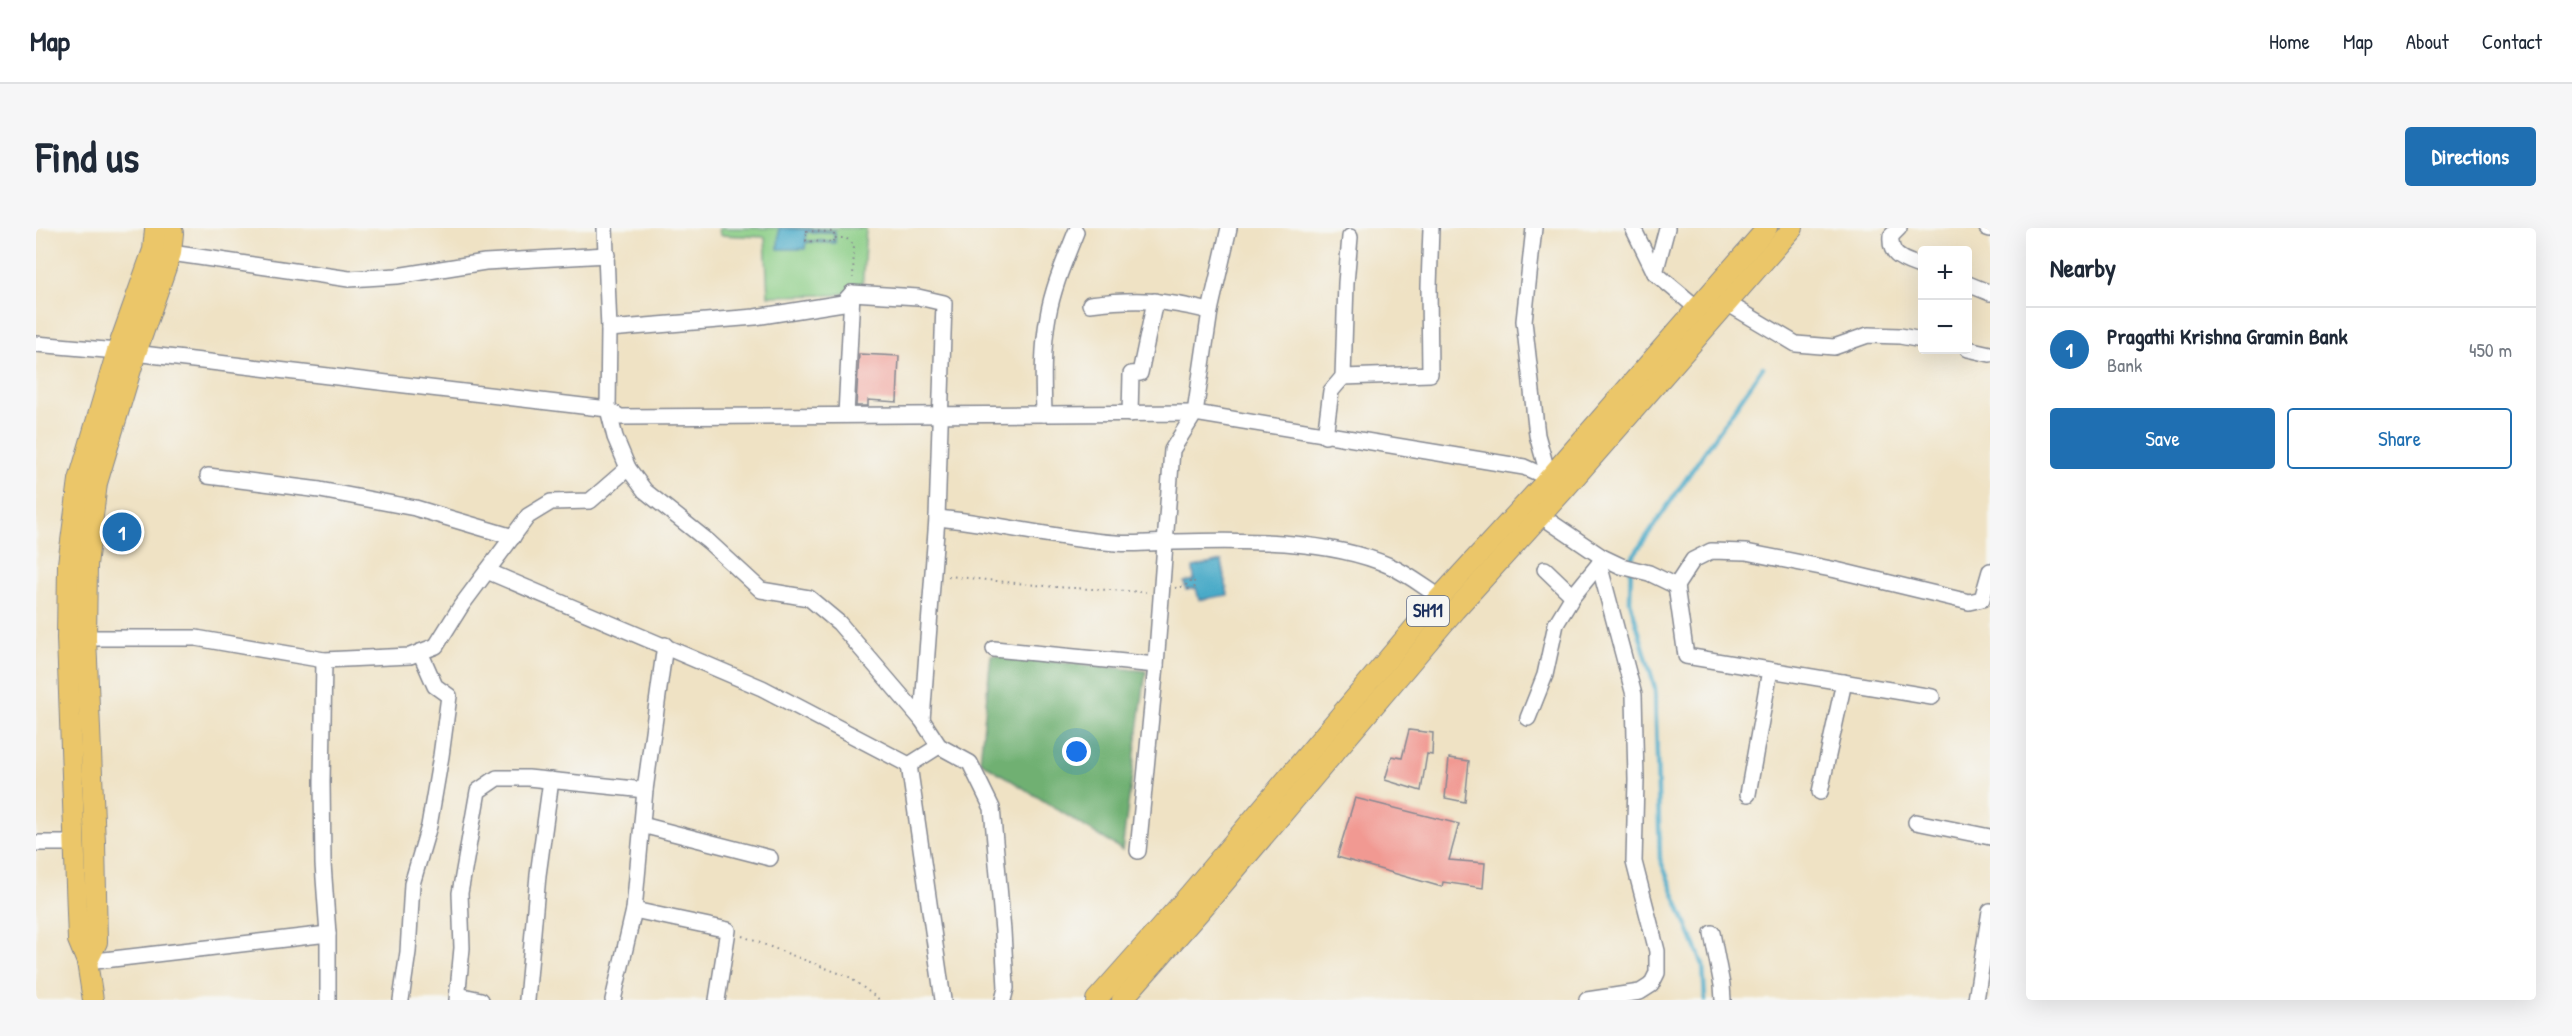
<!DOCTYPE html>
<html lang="en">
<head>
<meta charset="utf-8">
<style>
  :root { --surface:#fff; --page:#f6f6f7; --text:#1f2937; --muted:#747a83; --line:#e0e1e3; --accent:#1f6fb2 }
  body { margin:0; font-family:"Patrick Hand",sans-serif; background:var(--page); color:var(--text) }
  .controls { position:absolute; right:18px; top:18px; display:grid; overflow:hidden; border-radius:6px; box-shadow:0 6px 24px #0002 }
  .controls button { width:54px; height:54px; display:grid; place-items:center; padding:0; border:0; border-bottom:2px solid var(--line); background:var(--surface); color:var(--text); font:30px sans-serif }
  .you { position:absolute; left:1041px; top:524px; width:21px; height:21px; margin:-15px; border:4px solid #fff; border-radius:50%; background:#1a73e8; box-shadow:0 0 0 9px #1a73e833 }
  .badge { display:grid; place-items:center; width:39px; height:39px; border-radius:50%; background:var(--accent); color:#fff; font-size:20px; font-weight:700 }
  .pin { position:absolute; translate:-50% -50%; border:3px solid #fff; box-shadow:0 2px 6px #0006 }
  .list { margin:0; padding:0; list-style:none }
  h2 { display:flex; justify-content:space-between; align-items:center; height:78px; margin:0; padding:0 24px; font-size:26px }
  h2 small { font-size:20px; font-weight:400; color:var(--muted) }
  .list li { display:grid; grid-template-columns:39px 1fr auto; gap:18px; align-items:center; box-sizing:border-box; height:84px; padding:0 24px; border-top:2px solid var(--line) }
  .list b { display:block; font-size:22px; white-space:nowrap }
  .list p { margin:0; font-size:20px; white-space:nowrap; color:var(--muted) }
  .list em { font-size:20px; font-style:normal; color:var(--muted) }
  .actions { display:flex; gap:12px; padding:18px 24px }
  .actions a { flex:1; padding:14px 0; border:2px solid var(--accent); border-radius:6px; text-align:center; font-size:21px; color:var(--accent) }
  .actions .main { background:var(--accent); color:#fff }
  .map { position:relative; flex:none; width:1954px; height:772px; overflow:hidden; border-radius:6px }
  header { display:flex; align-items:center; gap:36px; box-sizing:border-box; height:84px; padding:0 30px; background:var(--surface); border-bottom:2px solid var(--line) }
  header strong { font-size:28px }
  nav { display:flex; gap:33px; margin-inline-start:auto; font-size:21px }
  .intro { display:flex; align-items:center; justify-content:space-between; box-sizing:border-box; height:144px; padding:0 36px }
  h1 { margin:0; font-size:42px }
  .button { padding:15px 27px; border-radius:6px; background:var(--accent); color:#fff; font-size:21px; font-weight:700 }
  main { display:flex; gap:36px; padding:0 36px }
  aside { flex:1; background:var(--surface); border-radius:6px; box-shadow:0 6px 24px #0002 }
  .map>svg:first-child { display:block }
  .green { fill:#8acd85; stroke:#527e72; stroke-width:1.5 }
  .forest { fill:#6fb072; stroke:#457068; stroke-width:1.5 }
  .water { fill:#49aac8; stroke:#326c93; stroke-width:1.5; fill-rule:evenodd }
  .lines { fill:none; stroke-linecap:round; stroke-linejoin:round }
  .stream { stroke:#49aac8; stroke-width:4.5 }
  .building { fill:#f19992 }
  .minor-casing { stroke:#858891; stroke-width:18 }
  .major-casing { stroke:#858891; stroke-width:22 }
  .path { stroke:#858891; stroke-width:2; stroke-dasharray:1.5 4.5; stroke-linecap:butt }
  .minor { stroke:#fff; stroke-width:15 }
  .major { stroke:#ebc669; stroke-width:20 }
  .labels { text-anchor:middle; stroke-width:6; stroke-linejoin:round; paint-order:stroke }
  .shield { fill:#f6f6f2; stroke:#5d6b8a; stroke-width:1.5 }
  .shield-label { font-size:18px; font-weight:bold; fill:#1b2f5e }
</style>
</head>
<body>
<header>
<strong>Map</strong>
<nav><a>Home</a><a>Map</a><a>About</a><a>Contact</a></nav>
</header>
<div class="intro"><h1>Find us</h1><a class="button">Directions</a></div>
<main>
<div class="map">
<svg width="1954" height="772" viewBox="0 0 1954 772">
  <rect width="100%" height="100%" fill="#f6f6f2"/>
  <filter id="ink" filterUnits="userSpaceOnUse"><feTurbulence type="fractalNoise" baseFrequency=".0167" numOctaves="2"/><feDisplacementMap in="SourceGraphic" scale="12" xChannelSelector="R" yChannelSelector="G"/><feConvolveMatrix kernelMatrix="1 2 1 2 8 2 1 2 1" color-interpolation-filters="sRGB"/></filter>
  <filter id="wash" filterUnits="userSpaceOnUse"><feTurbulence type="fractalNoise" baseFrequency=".008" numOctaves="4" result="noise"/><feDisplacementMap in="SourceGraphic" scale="24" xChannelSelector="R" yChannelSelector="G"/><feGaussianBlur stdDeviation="1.35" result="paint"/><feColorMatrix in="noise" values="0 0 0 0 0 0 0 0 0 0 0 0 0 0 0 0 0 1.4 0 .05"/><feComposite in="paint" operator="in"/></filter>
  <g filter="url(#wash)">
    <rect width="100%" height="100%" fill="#efe2c4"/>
    <path class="green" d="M683,0H830L826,62L799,67L732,68L729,9L684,7Z"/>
    <path class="forest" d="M955,427L1110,443L1086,622L944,533Z"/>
    <g class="water">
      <path d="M743,0L799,3V15L770,14L769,21H742ZM770,4H798V13H770Z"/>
      <path d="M1186,333L1192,367L1163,372L1160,360L1150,362L1148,354L1158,352L1157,339Z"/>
    </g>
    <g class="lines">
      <path class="stream" d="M1669,772L1667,737L1624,631L1619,460L1594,373L1595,331L1727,139"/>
    </g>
    <g id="blocks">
      <g class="building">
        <path d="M823,126L863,128L861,174L832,172V178H820Z"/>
        <path d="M1373,502L1397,505L1396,527L1391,526L1385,563L1349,552L1356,528L1366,530Z"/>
        <path d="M1413,530L1433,533L1429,574L1409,570Z"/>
        <path d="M1319,570L1423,596L1413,632L1449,635L1447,660L1407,654L1406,659L1301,629Z"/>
      </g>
    </g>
  </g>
  <g filter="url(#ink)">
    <use href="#blocks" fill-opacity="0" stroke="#858891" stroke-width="1.5"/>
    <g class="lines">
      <g class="minor-casing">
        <g id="minor">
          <path d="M569,0L573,101L572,181L579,209L592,240L609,263L673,314L725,362L773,370L803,395L886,492L903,518L934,535L956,580L967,703L970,760L967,772"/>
          <path d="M1498,0L1488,93L1501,207L1513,250"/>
          <path d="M1597,0L1619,45L1661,80"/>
          <path d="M1863,0L1855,8C1853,30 1869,32 1886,39"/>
          <path d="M1951,0L1954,1"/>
          <path d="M1314,9L1310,55L1307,149L1394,146L1393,59L1395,0"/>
          <path d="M135,25L313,51L361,48L449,34L571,27"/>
          <path d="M1619,45L1631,0"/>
          <path d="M1932,56L1954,65"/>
          <path d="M1691,75L1760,116L1798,119L1832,107L1864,108L1886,112"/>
          <path d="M1054,76C1102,70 1127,72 1174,83"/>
          <path d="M573,101L719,89L807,75L816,65L882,69L908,75L901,290L886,492"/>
          <path d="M0,116L81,123L572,181L584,189L1159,185L1488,239L1513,250L1519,255"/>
          <path d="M1932,121L1954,126"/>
          <path d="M1008,186C1007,154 1006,121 1012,88C1017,59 1029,32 1040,4"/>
          <path d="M1094,186L1095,146L1104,145L1119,73"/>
          <path d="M810,187L816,65"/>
          <path d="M1289,208L1295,163L1307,149"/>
          <path d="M172,248L284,262L379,280L477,309"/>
          <path d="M1504,287L1566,329L1585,338L1613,345L1640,358L1650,428L1896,469"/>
          <path d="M901,290C961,295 1019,311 1080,315C1100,317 1120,314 1139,314C1205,312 1294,311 1354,338C1372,346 1388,359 1404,369"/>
          <path d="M1509,341L1537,368L1563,336"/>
          <path d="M451,343L726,460L873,537L903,518"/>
          <path d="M1640,358L1657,332L1675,323L1710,324L1800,342L1933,374L1946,371L1954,343"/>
          <path d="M50,410H160L288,432L374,428L400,418L425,378L492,288L515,274L554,273L592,240"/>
          <path d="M958,421L1120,437"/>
          <path d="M288,432L286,554L287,636L292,706V772"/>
          <path d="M1492,490L1509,447L1520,396L1537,368"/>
          <path d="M873,537L907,772"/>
          <path d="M1784,564L1808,454"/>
          <path d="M1712,566L1734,442"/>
          <path d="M1880,594L1954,609"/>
          <path d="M606,597L734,630"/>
          <path d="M0,615H40"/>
          <path d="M1102,623L1120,437L1136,222L1159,185L1174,83L1193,0"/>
          <path d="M598,682L692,702L681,772"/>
          <path d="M1676,705L1686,757L1687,772"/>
          <path d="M51,734L292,706"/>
          <path d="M422,767L445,772"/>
          <path d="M365,772L372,724L376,656L393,598L405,528L413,468L399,458L384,424"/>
          <path d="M421,772L426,720L424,665L442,563L461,550H492L609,562"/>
          <path d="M491,772L502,647L515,552"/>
          <path d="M577,772L598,682L609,562L629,417"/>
          <path d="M1551,772L1604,764L1615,757L1621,745V723L1598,634L1600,552L1598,467L1563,336L1566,329"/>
          <path d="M1940,772L1954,683"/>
        </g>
      </g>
      <g class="major-casing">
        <g id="major">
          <path d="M51,734L61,714L59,615L50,410L51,337L61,255L100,125L135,25L137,5L134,0"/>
          <path d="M57,772L51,734L42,712L31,410L32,336L43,252L81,123L117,22L119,1"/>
          <path d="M1060,772L1152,668L1404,369L1513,250L1731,0"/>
          <path d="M1086,772L1167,680L1419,382L1527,263L1757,0"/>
        </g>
      </g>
      <g class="path">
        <path d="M770,3L798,4V14L770,13Z"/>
        <path d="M799,10H810L818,17L817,50"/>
        <path d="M912,348L1019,359L1110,364"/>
        <path d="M1158,353L1159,359L1151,361L1150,355Z"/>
        <path d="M1139,360L1150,358"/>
        <path d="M706,708L813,749L844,772"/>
      </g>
      <use href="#minor" class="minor"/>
      <use href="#major" class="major"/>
    </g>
  </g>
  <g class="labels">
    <rect class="shield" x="1371" y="368" width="42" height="30" rx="4.5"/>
    <g class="shield-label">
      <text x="1392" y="389">SH11</text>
    </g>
  </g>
</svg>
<div class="controls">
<button>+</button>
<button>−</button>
</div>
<div class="you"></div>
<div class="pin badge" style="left:86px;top:304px">1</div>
</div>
<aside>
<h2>Nearby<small></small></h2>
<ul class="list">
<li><span class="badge">1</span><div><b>Pragathi Krishna Gramin Bank</b><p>Bank</p></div><em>450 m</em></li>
</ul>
<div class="actions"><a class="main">Save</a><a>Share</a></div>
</aside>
</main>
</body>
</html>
